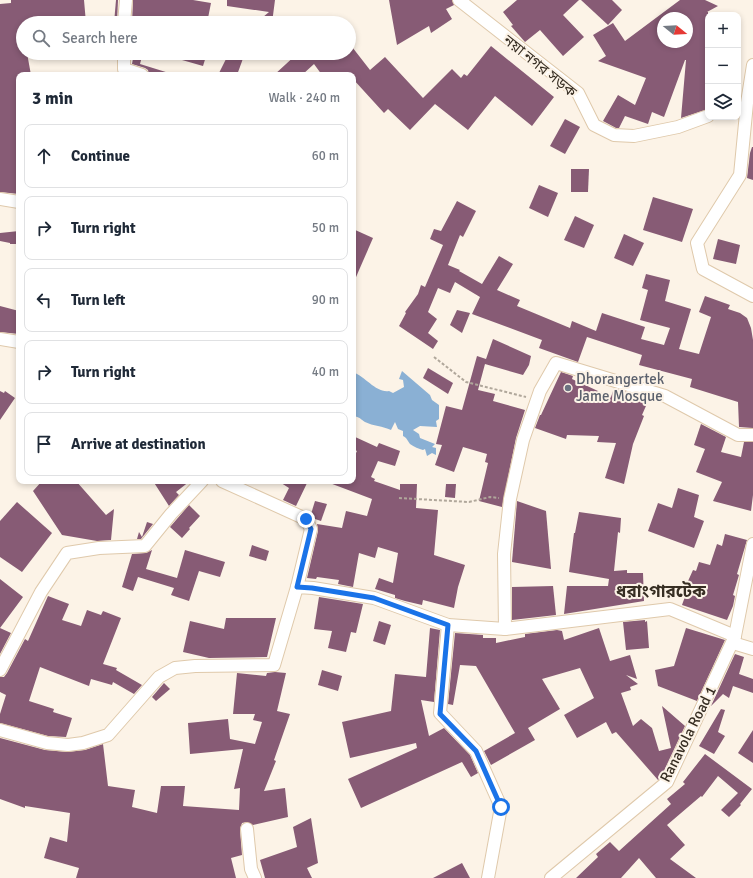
<!DOCTYPE html>
<html lang="en">
<head>
<meta charset="utf-8">
<style>
  :root { --surface:#fff; --page:#f6f6f7; --text:#1f2937; --muted:#747a83; --line:#e0e1e3 }
  body { margin:0; font-family:Signika,"Noto Sans Bengali",sans-serif; background:var(--page); color:var(--text) }
  .controls { position:absolute; right:12px; top:12px; display:grid; overflow:hidden; border-radius:8px; box-shadow:0 2px 6px #0003 }
  .controls button { width:36px; height:36px; display:grid; place-items:center; padding:0; border:0; border-bottom:1px solid var(--line); background:var(--surface); color:var(--text); font:20px sans-serif }
  .compass { position:absolute; left:657px; top:12px; width:36px; height:36px; border-radius:50%; background:var(--surface); box-shadow:0 2px 6px #0003; rotate:108deg }
  .stop { position:absolute; width:12px; height:12px; margin:-9px; border:3px solid #1a73e8; border-radius:50%; background:#fff }
  .stop.end { background:#1a73e8; border-color:#fff; box-shadow:0 1px 4px #0008 }
  .list { margin:0; padding:0; list-style:none }
  h2 { display:flex; justify-content:space-between; align-items:center; height:52px; margin:0; padding:0 16px; font-size:17px }
  h2 small { font-size:13px; font-weight:400; color:var(--muted) }
  .list li { display:grid; grid-template-columns:26px 1fr auto; gap:12px; align-items:center; box-sizing:border-box; height:64px; margin:0 8px 8px; padding:0 8px; border:1px solid var(--line); border-radius:8px }
  .list b { display:block; font-size:15px; white-space:nowrap }
  .list em { font-size:13px; font-style:normal; color:var(--muted) }
  .icon { flex:none; width:22px; height:22px; fill:none; stroke:currentColor; stroke-width:2; stroke-linecap:round; stroke-linejoin:round }
  .map { position:relative; flex:none; width:753px; height:878px; overflow:hidden }
  .search { position:absolute; background:var(--surface); box-shadow:0 2px 6px #0003; left:16px; top:16px; width:340px; height:44px; display:flex; align-items:center; gap:10px; box-sizing:border-box; padding:0 14px; border-radius:22px; color:var(--muted); font-size:15px }
  .panel { position:absolute; background:var(--surface); box-shadow:0 2px 6px #0003; left:16px; top:72px; width:340px; height:412px; border-radius:8px }
  .map>svg:first-child { display:block }
  .water { fill:#8ab0d4 }
  .building { fill:#875b75; fill-rule:evenodd }
  .lines { fill:none; stroke-linecap:round; stroke-linejoin:round }
  .minor-casing { stroke:#dfc9ab; stroke-width:14 }
  .path { stroke:#b0a79b; stroke-width:2; stroke-dasharray:3 2; stroke-linecap:butt }
  .minor { stroke:#fff; stroke-width:12 }
  .route { stroke:#1a73e8; stroke-width:5 }
  .worship-dot { fill:#6b7280; stroke:#fcf3e7; stroke-width:1.5 }
  .labels { text-anchor:middle; stroke-width:4; stroke-linejoin:round; paint-order:stroke }
  .street-label { font-size:15px; fill:#372e23; stroke:#fcf3e7 }
  .worship-label { font-size:15px; fill:#5b616d; stroke:#fcf3e7; text-anchor:start }
  .quarter-label { font-size:17px; font-weight:bold; fill:#372e23; stroke:#fcf3e7 }
</style>
</head>
<body>
<div class="map">
<svg width="753" height="878" viewBox="0 0 753 878">
  <rect width="100%" height="100%" fill="#fcf3e7"/>
  <path class="water" d="M402,371L430,395L432,400L439,405V419L436,421L437,427L420,426L413,430L419,434L420,438L435,444L432,447L436,448V455L432,453L427,456L425,449L423,450C419,449 414,447 410,444C407,440 407,438 403,436V431L398,429L395,422L391,430C383,426 373,426 365,422C360,419 359,416 353,417V372C366,377 376,393 389,391L393,393L404,387L403,380L399,379Z"/>
  <g class="building">
    <path d="M11,0H84L86,23H23V53H27L31,75H19V194L0,192V4L11,3Z"/>
    <path d="M116,0H118L117,23H114Z"/>
    <path d="M133,0H193L211,3L207,23H183L150,19L149,23L134,19L133,23H132Z"/>
    <path d="M227,0H275L272,23H256L269,12L227,6Z"/>
    <path d="M389,0H452L454,5L446,9L452,19L431,33L429,26L397,45Z"/>
    <path d="M517,0H579L563,15L584,37L563,56L540,30L525,42L511,26L513,25L503,12Z"/>
    <path d="M581,0H612L622,10L608,25Z"/>
    <path d="M680,0H705L718,6L707,12H708V109L681,118L686,60H685L664,117L652,112L648,124L625,116L619,128H616L603,121L618,95L635,105L646,78L598,61L606,56L593,35L613,23L625,41ZM663,18H687V42H663Z"/>
    <path d="M349,43L370,70L385,57L423,98L452,69L461,78L464,74L467,76L491,46L554,97L532,126L495,96L468,130L435,104L410,130L388,109L384,113L353,79V75L349,74L347,75H322L314,64L302,75H274L298,53H349Z"/>
    <path d="M134,53H143L140,64L169,73V75H149L148,70L145,68L132,64Z"/>
    <path d="M169,53H207L203,66L168,56Z"/>
    <path d="M229,53H245L237,75H218Z"/>
    <path d="M565,119L580,127L565,154L550,146Z"/>
    <path d="M752,147H753V180L747,178L750,153Z"/>
    <path d="M571,169H589L588,192H571Z"/>
    <path d="M539,185L558,193L548,217L529,208Z"/>
    <path d="M653,197L693,209L682,242L643,230Z"/>
    <path d="M457,201L476,211L463,237L460,235L448,265L460,270L459,271L482,284L499,256L513,264L497,290L520,300L517,306L570,328L572,321L596,331L602,313L645,327L641,339L664,345L670,328L640,320L648,290L642,288L646,274L670,280L665,301L691,309L679,349L699,354L711,317L699,312L705,296L730,305L728,309L740,313L747,318L751,328L753,340V428L739,427L738,402L690,387L692,379L639,365L642,355L587,337L578,362L539,348L542,340L472,314L480,297L455,282L450,293L438,288L428,312L437,319L428,333L438,341L433,349L399,326L406,313L405,312L418,294L421,285L425,287L443,245L430,239L434,229L441,231Z"/>
    <path d="M575,216L594,225L584,248L564,240Z"/>
    <path d="M353,229L373,238L353,284Z"/>
    <path d="M19,231V244H10V243L0,241V233Z"/>
    <path d="M624,234L644,243L633,266L614,258Z"/>
    <path d="M718,239L740,245L736,264L713,259Z"/>
    <path d="M0,306L19,311V334L0,332Z"/>
    <path d="M457,310L470,313L462,333L450,325Z"/>
    <path d="M493,339L531,356L529,365L523,375L485,364L478,390L495,394L493,401L525,410L516,438L502,507L479,501L488,463L485,462L487,454L463,447L454,472L435,465L442,445L436,444L446,406L462,410L477,356L486,359Z"/>
    <path d="M428,368L453,383L448,394L423,378Z"/>
    <path d="M561,372L573,376L572,379L611,397L614,388L649,399L642,415L644,416L633,444L624,484L605,478L616,443L597,442L599,436L567,435L566,439L535,428L540,415H541Z"/>
    <path d="M0,391L4,393L5,391L15,398L0,420Z"/>
    <path d="M701,424L726,437L721,452L741,457L744,442H753V495L751,511L713,501L722,482L696,472L705,449L694,445Z"/>
    <path d="M353,436L377,447L379,443L400,451L395,466L378,461L371,477L375,479L374,481L400,490V484H417L416,508L438,510L434,555L465,565L458,587L454,608L423,600L422,605L405,601L395,598V595L375,589L379,578L393,583L398,553L378,547L375,558L359,553L353,587L338,584L339,580L317,577L316,579L307,578L318,531L317,524L342,528L346,511L367,516L372,499L327,482V481H353V459L357,451L353,449Z"/>
    <path d="M42,481H76L106,515L114,509L111,540L97,541L62,535L33,491Z"/>
    <path d="M153,481H190L176,492L179,495L169,506Z"/>
    <path d="M278,481H308L296,506L283,500L289,488Z"/>
    <path d="M446,484H456L455,498L445,497Z"/>
    <path d="M678,488L699,495L694,517L704,521L694,548L648,531L658,503L672,508Z"/>
    <path d="M315,501L327,504L321,521L315,519L311,514Z"/>
    <path d="M517,501L546,511L551,569L512,562Z"/>
    <path d="M17,502L52,533L22,572L0,557V521Z"/>
    <path d="M189,505L200,516L189,528L190,529L182,538L170,527Z"/>
    <path d="M579,512L621,518L620,533L618,532L614,571L627,570V573H643L644,601L564,614L567,586H608L609,579L569,572L574,533H575Z"/>
    <path d="M147,522L153,524L141,539H137L139,532L142,537Z"/>
    <path d="M725,534L747,540L737,574L739,575L733,595L735,596L733,606L727,620L682,605L687,591L684,590L693,570L696,571L699,562L710,565L717,544L722,546Z"/>
    <path d="M252,545L269,551L266,561L249,556Z"/>
    <path d="M152,550L146,569L177,578L185,550L225,562L220,577L199,571L189,601L171,595L174,588L138,577L133,591L122,587L132,554L146,553Z"/>
    <path d="M0,579L23,597L0,628L11,633L0,654Z"/>
    <path d="M553,586L556,615L512,620V587Z"/>
    <path d="M48,596L69,604L62,620L81,626L87,610L101,615L103,611L121,618L103,664L117,668L116,670L142,685L134,694L113,682L112,685L91,679L89,686L40,667L29,701L54,709L53,712L72,718L66,737L48,736L0,723V714L6,695L0,692V677H4L7,673L25,639L28,641Z"/>
    <path d="M319,597L363,604L356,633L351,632L346,652L328,648L332,631L314,629Z"/>
    <path d="M226,618H276L267,657L209,658L183,652L190,621L224,629Z"/>
    <path d="M645,620V622L647,621L649,648L626,650L623,622Z"/>
    <path d="M379,621L391,625L385,645L373,641Z"/>
    <path d="M430,628L440,630L434,702L421,700L429,736L444,728L470,755L478,773L471,777L462,762L361,808L348,779L417,748L416,743L350,758L342,722L391,711L395,674L426,677Z"/>
    <path d="M599,628L610,661L630,655L637,679L626,675L638,684L630,687L631,690L621,693L633,726L641,719L652,728L659,751L671,748L662,706L685,726L661,777L658,780L616,732L612,734L606,722L577,738L564,715L594,698L580,668L542,679L560,709L528,728L535,740L491,765L484,751L515,733L476,666L460,665L453,705L448,704L455,633L483,635V638H496V643L525,637V634L557,630L562,631L564,640Z"/>
    <path d="M686,628L725,640L697,701L658,686L655,670L674,666Z"/>
    <path d="M735,654L744,657L739,674L753,679V693L733,686L729,698L723,694L711,706Z"/>
    <path d="M322,670L342,676L338,691L318,685Z"/>
    <path d="M275,672L286,673L277,711L290,714L274,760L276,761L264,791L285,788L288,817L253,825L247,822L242,823L240,830L242,855L231,858L236,878H76L79,868L44,858L50,837L67,842L70,813L25,806V808L0,799V738L45,750L67,752L85,750L103,744L108,786L135,790L132,807L157,813L161,786H185L183,806L239,810L240,788L234,789L243,749L190,754L188,723L228,719L230,739L255,744L262,722L253,720L255,714H233L237,673L266,676L267,673Z"/>
    <path d="M164,683L170,689L156,701L152,697Z"/>
    <path d="M721,709L725,710L718,732L725,736L714,754L699,746Z"/>
    <path d="M753,730V763L738,753Z"/>
    <path d="M705,754L752,789L740,804L741,805L729,817L721,810L738,793L718,776L702,797L701,796L667,825L685,845L670,859L696,878H656L639,858L621,878H576L598,857L596,854L610,842L619,851L671,804L667,799L685,784L683,782Z"/>
    <path d="M311,818L318,863L307,868L312,878H265L260,860L297,847L293,827Z"/>
    <path d="M462,863L470,878H433Z"/>
  </g>
  <g class="lines">
    <g class="minor-casing">
      <g id="minor">
        <path d="M459,0L578,93L594,125L614,135L634,136L678,127L708,116"/>
        <path d="M124,23L126,0"/>
        <path d="M124,53V69L142,75"/>
        <path d="M753,65L747,103L740,175L697,243L703,269L753,296"/>
        <path d="M0,199L19,202"/>
        <path d="M0,339L19,342"/>
        <path d="M222,481L306,519L311,529L297,587"/>
        <path d="M448,625L440,713L476,751L501,807L488,878"/>
        <path d="M505,629L504,554L510,499L523,440L540,391L556,363L665,396L738,435H753"/>
        <path d="M733,643L753,649"/>
        <path d="M0,670L41,592L67,553L99,548L145,546L171,514L202,481"/>
        <path d="M0,730L47,743L68,745L83,743L108,735L159,677L175,668L195,666L274,665L297,587L313,588L374,598L448,625L505,629L670,609L735,636"/>
        <path d="M247,829L251,869L255,878"/>
        <path d="M551,878L667,782L735,636L753,544"/>
      </g>
    </g>
    <g class="path">
      <path d="M434,357L466,382L526,397"/>
      <path d="M399,498L469,502L490,497L499,498"/>
    </g>
    <use href="#minor" class="minor"/>
  </g>
  <g class="lines">
    <path class="route" d="M306,519L311,529L297,587L312,588L374,598L448,625L440,714L476,751L501,807"/>
  </g>
  <circle class="worship-dot" cx="568" cy="388" r="4"/>
  <g class="labels">
    <g class="street-label">
      <text transform="translate(540 66) rotate(39)" y="5">নয়া নগর সড়ক</text>
      <text transform="translate(688 734) rotate(-63)" y="5">Ranavola Road 1</text>
    </g>
    <g class="worship-label">
      <text x="576" y="384">Dhorangertek<tspan x="576" dy="17">Jame Mosque</tspan></text>
    </g>
    <g class="quarter-label">
      <text x="661" y="597">ধরাংগারটেক</text>
    </g>
  </g>
</svg>
<div class="controls">
<button>+</button>
<button>−</button>
<button><svg class="icon" aria-label="layers" viewBox="0 0 24 24"><path d="M12 4l9 5-9 5-9-5zM3 14l9 5 9-5"/></svg></button>
</div>
<svg class="compass" viewBox="-18 -18 36 36"><path d="M0-13l5 13h-10z" fill="#e53935"/><path d="M0 13l5-13h-10z" fill="#747a83"/></svg>
<div class="stop" style="left:501px;top:807px"></div>
<div class="stop end" style="left:306px;top:519px"></div>
<div class="search"><svg class="icon" aria-label="search" viewBox="0 0 24 24"><circle cx="10" cy="10" r="6"/><path d="M15 15l6 6"/></svg>Search here</div>
<section class="panel">
<h2>3 min<small>Walk · 240 m</small></h2>
<ul class="list">
<li><svg class="icon" aria-label="ahead" viewBox="0 0 24 24"><path d="M12 20V5M6 11l6-6 6 6"/></svg><div><b>Continue</b></div><em>60 m</em></li>
<li><svg class="icon" aria-label="right" viewBox="0 0 24 24"><path d="M7 20v-9h11M14 6l5 5-5 5"/></svg><div><b>Turn right</b></div><em>50 m</em></li>
<li><svg class="icon" aria-label="left" viewBox="0 0 24 24"><path d="M17 20v-9H6M10 6l-5 5 5 5"/></svg><div><b>Turn left</b></div><em>90 m</em></li>
<li><svg class="icon" aria-label="right" viewBox="0 0 24 24"><path d="M7 20v-9h11M14 6l5 5-5 5"/></svg><div><b>Turn right</b></div><em>40 m</em></li>
<li><svg class="icon" aria-label="arrive" viewBox="0 0 24 24"><path d="M6 21V4h12l-3 4 3 4H6"/></svg><div><b>Arrive at destination</b></div></li>
</ul>
</section>
</div>
</body>
</html>
